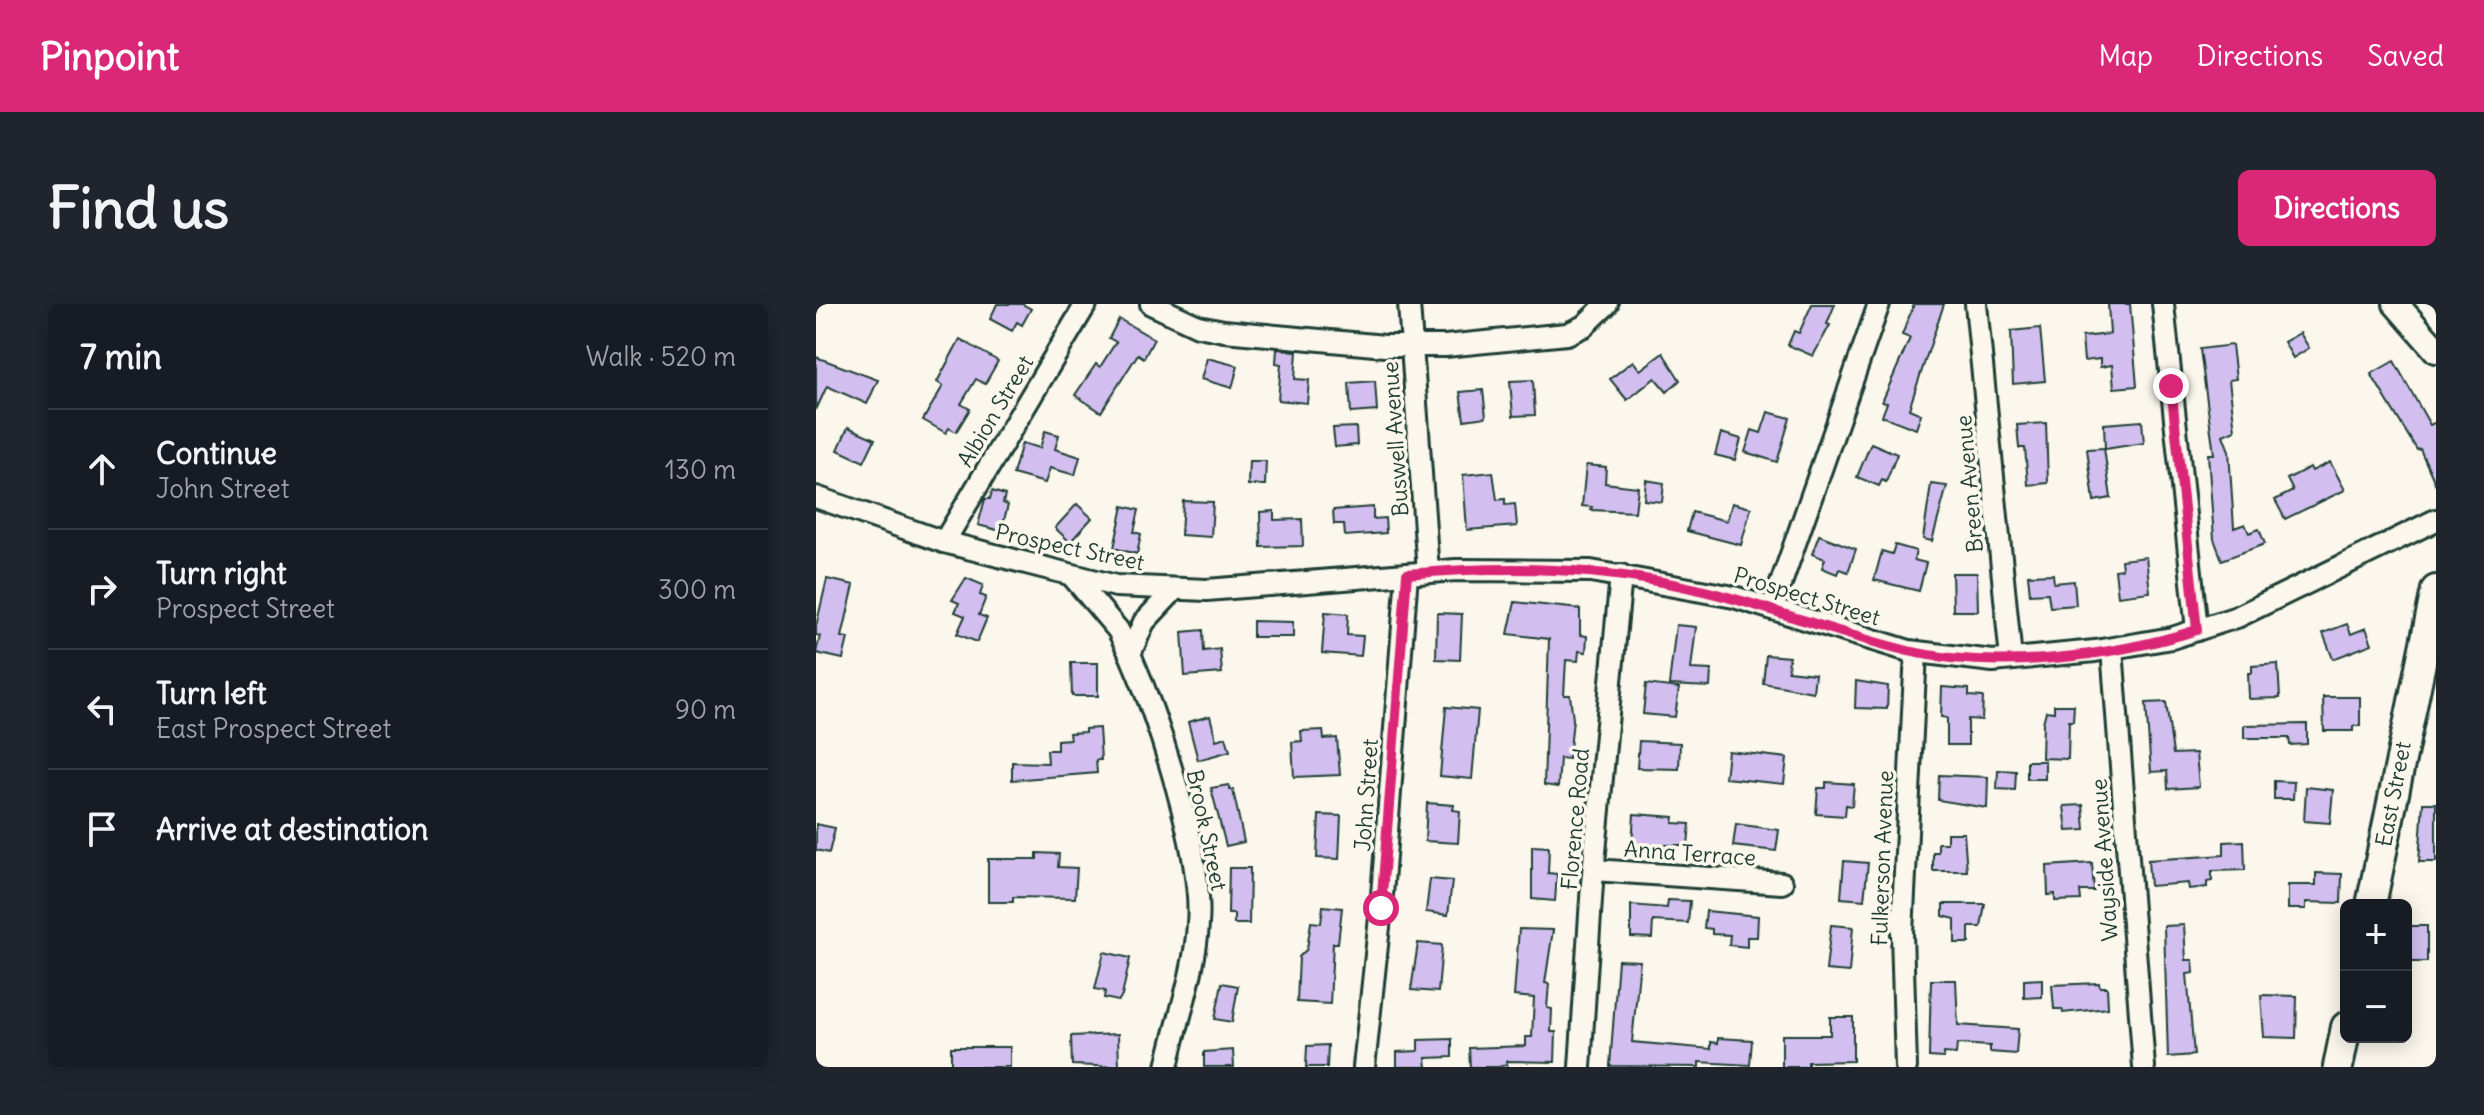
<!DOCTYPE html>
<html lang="en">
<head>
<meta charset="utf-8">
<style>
  :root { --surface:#171b24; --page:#20242c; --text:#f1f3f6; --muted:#9ea1a6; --line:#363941; --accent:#db2777 }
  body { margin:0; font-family:Delius,sans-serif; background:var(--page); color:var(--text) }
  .controls { position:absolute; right:24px; bottom:24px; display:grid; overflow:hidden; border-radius:12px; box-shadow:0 4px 20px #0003 }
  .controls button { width:72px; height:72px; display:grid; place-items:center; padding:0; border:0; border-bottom:2px solid var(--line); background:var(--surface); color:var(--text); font:40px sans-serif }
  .stop { position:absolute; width:24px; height:24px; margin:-18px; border:6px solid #db2777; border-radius:50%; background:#fff }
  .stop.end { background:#db2777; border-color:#fff; box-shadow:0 2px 8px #0008 }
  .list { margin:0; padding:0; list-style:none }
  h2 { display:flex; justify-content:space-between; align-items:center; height:104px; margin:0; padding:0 32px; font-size:34px }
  h2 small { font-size:26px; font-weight:400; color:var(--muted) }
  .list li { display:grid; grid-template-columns:52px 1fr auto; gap:24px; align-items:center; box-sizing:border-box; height:120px; padding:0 32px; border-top:2px solid var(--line) }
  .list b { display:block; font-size:30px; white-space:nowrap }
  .list p { margin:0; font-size:26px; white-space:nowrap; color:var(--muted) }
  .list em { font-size:26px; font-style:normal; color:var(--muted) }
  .icon { flex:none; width:44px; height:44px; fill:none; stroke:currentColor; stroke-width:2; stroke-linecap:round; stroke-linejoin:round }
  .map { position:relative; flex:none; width:1620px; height:763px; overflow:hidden; border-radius:12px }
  header { display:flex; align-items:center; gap:48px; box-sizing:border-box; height:112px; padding:0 40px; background:var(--accent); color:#fff }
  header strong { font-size:38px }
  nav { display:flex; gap:44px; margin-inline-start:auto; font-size:28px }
  .intro { display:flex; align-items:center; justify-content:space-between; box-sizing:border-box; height:192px; padding:0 48px }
  h1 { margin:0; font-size:56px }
  .button { padding:20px 36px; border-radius:12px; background:var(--accent); color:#fff; font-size:28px; font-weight:700 }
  main { display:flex; gap:48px; padding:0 48px }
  aside { flex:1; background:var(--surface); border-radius:12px; box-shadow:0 4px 20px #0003 }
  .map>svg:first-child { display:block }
  .building { fill:#d2bff0; stroke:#1f3d34; stroke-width:2 }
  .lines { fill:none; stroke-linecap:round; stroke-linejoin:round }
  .minor-casing { stroke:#1f3d34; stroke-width:26 }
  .tertiary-casing { stroke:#1f3d34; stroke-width:30 }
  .secondary-casing { stroke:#1f3d34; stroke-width:34 }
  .minor { stroke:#fbf7ec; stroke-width:20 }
  .tertiary { stroke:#fbf7ec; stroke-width:24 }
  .secondary { stroke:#fbf7ec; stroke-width:28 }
  .route { stroke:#db2777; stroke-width:10 }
  .labels { text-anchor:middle; stroke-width:7; stroke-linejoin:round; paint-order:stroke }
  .street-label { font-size:22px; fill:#1f3d34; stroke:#fbf7ec }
</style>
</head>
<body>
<header>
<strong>Pinpoint</strong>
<nav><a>Map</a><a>Directions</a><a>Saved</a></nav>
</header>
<div class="intro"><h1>Find us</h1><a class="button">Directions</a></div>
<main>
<aside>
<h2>7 min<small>Walk · 520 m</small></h2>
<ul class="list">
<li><svg class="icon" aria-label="ahead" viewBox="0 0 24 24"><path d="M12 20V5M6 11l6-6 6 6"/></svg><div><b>Continue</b><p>John Street</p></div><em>130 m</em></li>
<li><svg class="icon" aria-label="right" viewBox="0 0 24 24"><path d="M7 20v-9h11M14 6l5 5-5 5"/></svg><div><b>Turn right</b><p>Prospect Street</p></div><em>300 m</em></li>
<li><svg class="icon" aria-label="left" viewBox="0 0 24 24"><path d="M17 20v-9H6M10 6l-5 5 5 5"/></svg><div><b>Turn left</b><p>East Prospect Street</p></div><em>90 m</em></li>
<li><svg class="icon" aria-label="arrive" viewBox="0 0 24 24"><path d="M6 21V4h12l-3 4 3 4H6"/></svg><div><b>Arrive at destination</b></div></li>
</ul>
</aside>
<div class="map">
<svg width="1620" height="763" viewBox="0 0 1620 763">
  <rect width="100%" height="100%" fill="#fbf7ec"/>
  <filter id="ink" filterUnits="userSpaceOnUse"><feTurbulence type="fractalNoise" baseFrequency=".0125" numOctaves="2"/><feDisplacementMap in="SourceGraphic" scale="16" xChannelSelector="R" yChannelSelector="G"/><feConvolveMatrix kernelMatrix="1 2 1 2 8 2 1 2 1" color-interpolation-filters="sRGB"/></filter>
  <g filter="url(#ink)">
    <g class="building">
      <path d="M181,0H206L215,5L206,21L201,18L196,27L174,15Z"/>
      <path d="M996,0H1019L1011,20L1014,21L997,52L972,41L978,27L983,29Z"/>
      <path d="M1098,0H1128L1093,105L1105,110L1100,125L1066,112L1071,99L1066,98L1094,34L1086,31Z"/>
      <path d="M1292,0H1314L1321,82L1298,84L1296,61L1284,63V55L1268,57L1266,33L1294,30Z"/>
      <path d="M303,15L338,35L328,54L322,50L285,108L259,91L280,60L284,63L300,38L293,34Z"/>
      <path d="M1224,24L1229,77L1197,80L1195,27Z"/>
      <path d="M1484,29L1493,44L1477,54L1468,38Z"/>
      <path d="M144,35L182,57L169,80L160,75L145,100L154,105L140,128L133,124L130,129L107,116L127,82L121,78Z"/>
      <path d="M1416,41L1420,75L1413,76L1419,126L1407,131L1413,147L1418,224L1429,220L1433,229L1443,225L1449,240L1406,256L1398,235L1392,150H1398L1384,45Z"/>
      <path d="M461,45L481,47L479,75L493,76L491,99L462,96L465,60L460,59Z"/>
      <path d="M847,49L864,76L851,88L839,74L811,96L794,75L817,57L824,66Z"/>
      <path d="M0,53L62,76L51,100L11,82L0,106Z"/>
      <path d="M391,54L422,62L416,84L385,75Z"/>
      <path d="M1578,57L1614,121L1620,118V181L1604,145L1601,146L1555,70Z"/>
      <path d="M717,76L719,111L697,112L694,77Z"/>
      <path d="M559,77L561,107L535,109L533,79Z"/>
      <path d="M667,86L670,113L648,116L644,88Z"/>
      <path d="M952,108L974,114L961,158L929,148L936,126L945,129Z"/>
      <path d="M1326,117L1328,139L1289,145L1288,120Z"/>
      <path d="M1230,119L1232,179L1212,181L1209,144H1203L1201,121Z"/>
      <path d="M32,123L59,135L48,158L22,146Z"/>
      <path d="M540,123L541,141L519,143L517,124Z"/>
      <path d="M229,127L243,131L239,145L264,153L259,171L234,164L229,179L197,170L206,139L224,144Z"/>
      <path d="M905,129L925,135L919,156L899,151Z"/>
      <path d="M1055,139L1081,150L1070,178L1066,176L1063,182L1041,173Z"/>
      <path d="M1288,144L1295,194L1278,197L1271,145Z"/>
      <path d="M433,157H450L449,181H432Z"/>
      <path d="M1514,158L1529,186L1469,215L1459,196L1477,187L1471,175L1494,163L1496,167Z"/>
      <path d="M770,161L790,163L789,179L822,183L819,208L775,206L776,203L766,202Z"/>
      <path d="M677,168L681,196L689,195V201L699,200L701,222L651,226L647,171Z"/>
      <path d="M830,176L848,179L846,198L828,196Z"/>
      <path d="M1115,180L1131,182L1116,237L1107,235Z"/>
      <path d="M176,187L189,191L187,199L192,201L185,227L162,221L169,195H174Z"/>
      <path d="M367,197L397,198L395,233L365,231Z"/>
      <path d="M916,199L935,204L925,241L871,227L876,208L911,217Z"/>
      <path d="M261,200L276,214L254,238L239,224Z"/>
      <path d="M307,202L323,206L318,228L325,230L321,250L298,244Z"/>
      <path d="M557,203V215L569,214L570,229L529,232L528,220H518L517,206Z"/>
      <path d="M458,207V216L486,215L487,242L445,243L444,208Z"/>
      <path d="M1003,231L1040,245L1032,268L1023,265L1021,270L1006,264L1009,255L996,250Z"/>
      <path d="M1079,241L1100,247L1098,256L1110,259L1103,287L1058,276L1066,247L1076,250Z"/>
      <path d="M1330,253L1334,288L1302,292L1299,266L1306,265L1305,256Z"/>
      <path d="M1136,269H1161L1162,307H1137Z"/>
      <path d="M1237,270L1238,279L1258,277L1260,301L1234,303L1232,289L1214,290L1212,271Z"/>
      <path d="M150,274L167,281L164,291L170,293L163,311L171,314L161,338L141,330L149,312L139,308L143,299L136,296Z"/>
      <path d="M11,275L38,281L26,333L32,334L27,355L0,349L4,332L0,331V322Z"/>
      <path d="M699,298L764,305V331L771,332L770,348L763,347L762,357L750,356L748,391H754L757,415L753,455L744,454L742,483L728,481L733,335L692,330Z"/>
      <path d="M509,308L532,310L531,331L547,332L545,352L506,349Z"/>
      <path d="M621,309L646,310L644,356L620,355Z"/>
      <path d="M437,317L477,318V333H437Z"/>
      <path d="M1531,320L1535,330L1550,324L1556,340L1517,355L1507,329Z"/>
      <path d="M860,321L880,323L875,365L895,366L894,383L853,381Z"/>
      <path d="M387,326L388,347L404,345L406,369L369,372L366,328Z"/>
      <path d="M950,351L973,353L972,367L999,370L997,388L947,379Z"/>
      <path d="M255,359H282V392H256Z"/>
      <path d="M1462,360L1464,394L1433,395L1432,369H1436V362Z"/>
      <path d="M1040,377L1072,382L1071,405L1039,404Z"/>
      <path d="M830,380L863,384L859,413L827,410Z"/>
      <path d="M1126,383L1153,385V392L1167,393L1166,416L1152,415V441H1131V414L1125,413Z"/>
      <path d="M1507,393H1544V422H1537V427H1508Z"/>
      <path d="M1350,398L1357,450L1380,449L1383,483L1352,485L1351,467L1335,468L1330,399Z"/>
      <path d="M1238,401H1258L1257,417H1253L1252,455L1226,454L1227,419L1230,407L1238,408Z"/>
      <path d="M630,403L662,406L656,475L624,472Z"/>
      <path d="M394,412L400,436L410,433L414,447L382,456L372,418Z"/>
      <path d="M1491,420V440L1474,441L1473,434H1428V421Z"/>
      <path d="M283,424L285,456H280L281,469L196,476V458L232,459L231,446H241V436L254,435L253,429L269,428V425Z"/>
      <path d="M507,426L508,435L521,434L524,471L478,473L476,438L486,437L485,427Z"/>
      <path d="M823,437L864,439L863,465L821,464Z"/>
      <path d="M912,447L971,454L968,480L909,474Z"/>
      <rect x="1211" y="457" width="18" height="18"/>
      <path d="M1182,466L1200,467L1199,486L1181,485Z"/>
      <path d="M1123,471L1172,473L1171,504L1122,496Z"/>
      <path d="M1458,477L1478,478L1477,495H1458Z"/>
      <path d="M1010,478L1038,480L1036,502L1030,501L1029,512L1000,510L1002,484H1010Z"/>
      <path d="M413,481L414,486H417L428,538L410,542L395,484Z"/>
      <path d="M1490,483L1517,486L1514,519L1488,517Z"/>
      <path d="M611,499L638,501L637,506L644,507L642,539L609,537Z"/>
      <path d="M1607,499H1620V558H1603Z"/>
      <path d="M1267,501L1269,526L1251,527L1248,502Z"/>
      <path d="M818,510L858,513L857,519L874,520L872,541H816Z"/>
      <path d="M503,511L525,512L523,555L501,554Z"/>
      <path d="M0,520L19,524L13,549L0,546Z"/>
      <path d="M920,520L963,526L960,547L917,542Z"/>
      <path d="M1131,529H1148L1151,567H1117V548H1122V539H1131Z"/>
      <path d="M1428,537L1429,566L1396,567V577L1391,578V583L1373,585L1372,579L1334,582L1332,556L1408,551V538Z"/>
      <path d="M716,542L733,543L732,569L741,570L739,597L716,595Z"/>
      <path d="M221,549L243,550L242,563L261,564L259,594L197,593V598H172V555H221Z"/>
      <path d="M1028,557L1052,559L1048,596L1025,594Z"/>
      <path d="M1276,559L1278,587H1264L1265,596L1239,597V590L1232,591L1231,562Z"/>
      <path d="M413,564H434L433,620H418V610H412Z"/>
      <path d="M1500,569L1526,570L1525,599L1490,598V605H1472V581H1500Z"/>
      <path d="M614,575L636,577L632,611L610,608Z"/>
      <path d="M852,596L874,597L872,619L837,617L836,634L815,633V601L851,604Z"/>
      <path d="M1127,600H1169L1165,623H1153V639H1139V615L1127,612Z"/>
      <path d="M507,602L526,604L522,639H517L514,700L481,698L483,653L491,645L495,618L505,619Z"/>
      <path d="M890,607L942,612L941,633H931V643L913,641L914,631L896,630V625L888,624Z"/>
      <path d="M1015,621L1037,623L1033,668L1010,666Z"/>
      <path d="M1368,621L1370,656H1377L1378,669L1371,670L1378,751L1352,753L1348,622Z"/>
      <rect x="1590" y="622" width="21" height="36"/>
      <path d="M703,625L737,626L729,679L733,680L731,704L736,705L735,728H740L739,758L690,757L691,761L682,763H654L653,744L710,742V733H716L718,694L698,692Z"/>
      <path d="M602,639L626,641L622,688L595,686Z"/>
      <path d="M288,648L314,654L306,692L302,697L288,694L289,687L279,685Z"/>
      <path d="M802,656L824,657L816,738L895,745V738L902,739V734L936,736L934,761L883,758V763L794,762Z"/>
      <path d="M1226,675V693L1208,694V676Z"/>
      <path d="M1115,676H1140L1142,721L1202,725L1200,750L1174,748V742L1141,740L1140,750L1128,749V754L1113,753Z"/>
      <path d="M406,679L422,682L416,718L399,715Z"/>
      <path d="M1283,679L1284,683H1291L1292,704L1247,709L1246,705H1238L1236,681Z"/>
      <path d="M1445,691L1481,692L1480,734L1448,733Z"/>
      <path d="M1014,713H1037V757L992,758V763H966V731H1014Z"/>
      <path d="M302,730L303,763L256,761L255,732Z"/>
      <path d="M636,735V753L610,754L611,763H581V748L602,747V736Z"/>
      <path d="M512,741L511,763H490L491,742Z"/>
      <rect x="135" y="743" width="59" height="20"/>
      <path d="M417,746L418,763H388V748Z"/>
    </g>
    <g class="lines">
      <g class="minor-casing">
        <g id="minor">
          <path d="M335,0L382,22L408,27L569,42H629L751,30L768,22L791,0"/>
          <path d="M593,0L612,268"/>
          <path d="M1160,0L1195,355"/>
          <path d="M1347,0L1381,326"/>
          <path d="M0,193L128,238L300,282L391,286L640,266L775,267L918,293L1093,347L1177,357L1279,347L1356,334L1421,313L1620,216"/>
          <path d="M128,238L270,0"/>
          <path d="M257,273L302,326L314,350"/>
          <path d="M956,305L1063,0"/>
          <path d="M1296,345L1328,763"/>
          <path d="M778,566L966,579"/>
          <path d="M351,763C361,716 379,669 382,620C388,553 342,414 314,350L328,318L358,286"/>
          <path d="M548,763L565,604L591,270"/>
          <path d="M764,763L776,580L805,271"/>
          <path d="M1090,763L1086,629L1100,348"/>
        </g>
      </g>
      <g class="tertiary-casing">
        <path id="tertiary" d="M1580,0L1620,46"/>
      </g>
      <g class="secondary-casing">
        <g id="secondary">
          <path d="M1555,601L1620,286"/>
          <path d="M1522,763L1530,723"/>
        </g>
      </g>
      <use href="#minor" class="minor"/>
      <use href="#tertiary" class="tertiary"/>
      <use href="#secondary" class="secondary"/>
    </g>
  </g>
  <g class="lines" filter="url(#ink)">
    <path class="route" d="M565,604L591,270C677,262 762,262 846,278C931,293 1009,327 1092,347C1179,367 1296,353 1381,326L1355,82"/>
  </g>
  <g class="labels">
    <g class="street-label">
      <text transform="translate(179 107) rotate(-59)" y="8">Albion Street</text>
      <text transform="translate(579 135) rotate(-94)" y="8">Buswell Avenue</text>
      <text transform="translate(1153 180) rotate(-95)" y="8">Breen Avenue</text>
      <text transform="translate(254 243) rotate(12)" y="8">Prospect Street</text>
      <text transform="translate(991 292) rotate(17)" y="8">Prospect Street</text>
      <text transform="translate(1577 490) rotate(-79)" y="8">East Street</text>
      <text transform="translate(550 491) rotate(-86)" y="8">John Street</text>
      <text transform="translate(759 515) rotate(-85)" y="8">Florence Road</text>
      <text transform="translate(391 526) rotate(78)" y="8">Brook Street</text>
      <text transform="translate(874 549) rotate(4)" y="8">Anna Terrace</text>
      <text transform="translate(1066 554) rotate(-88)" y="8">Fulkerson Avenue</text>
      <text transform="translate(1288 556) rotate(-94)" y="8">Wayside Avenue</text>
    </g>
  </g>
</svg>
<div class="controls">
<button>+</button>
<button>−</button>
</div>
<div class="stop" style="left:565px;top:604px"></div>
<div class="stop end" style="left:1355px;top:82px"></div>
</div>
</main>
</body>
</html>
